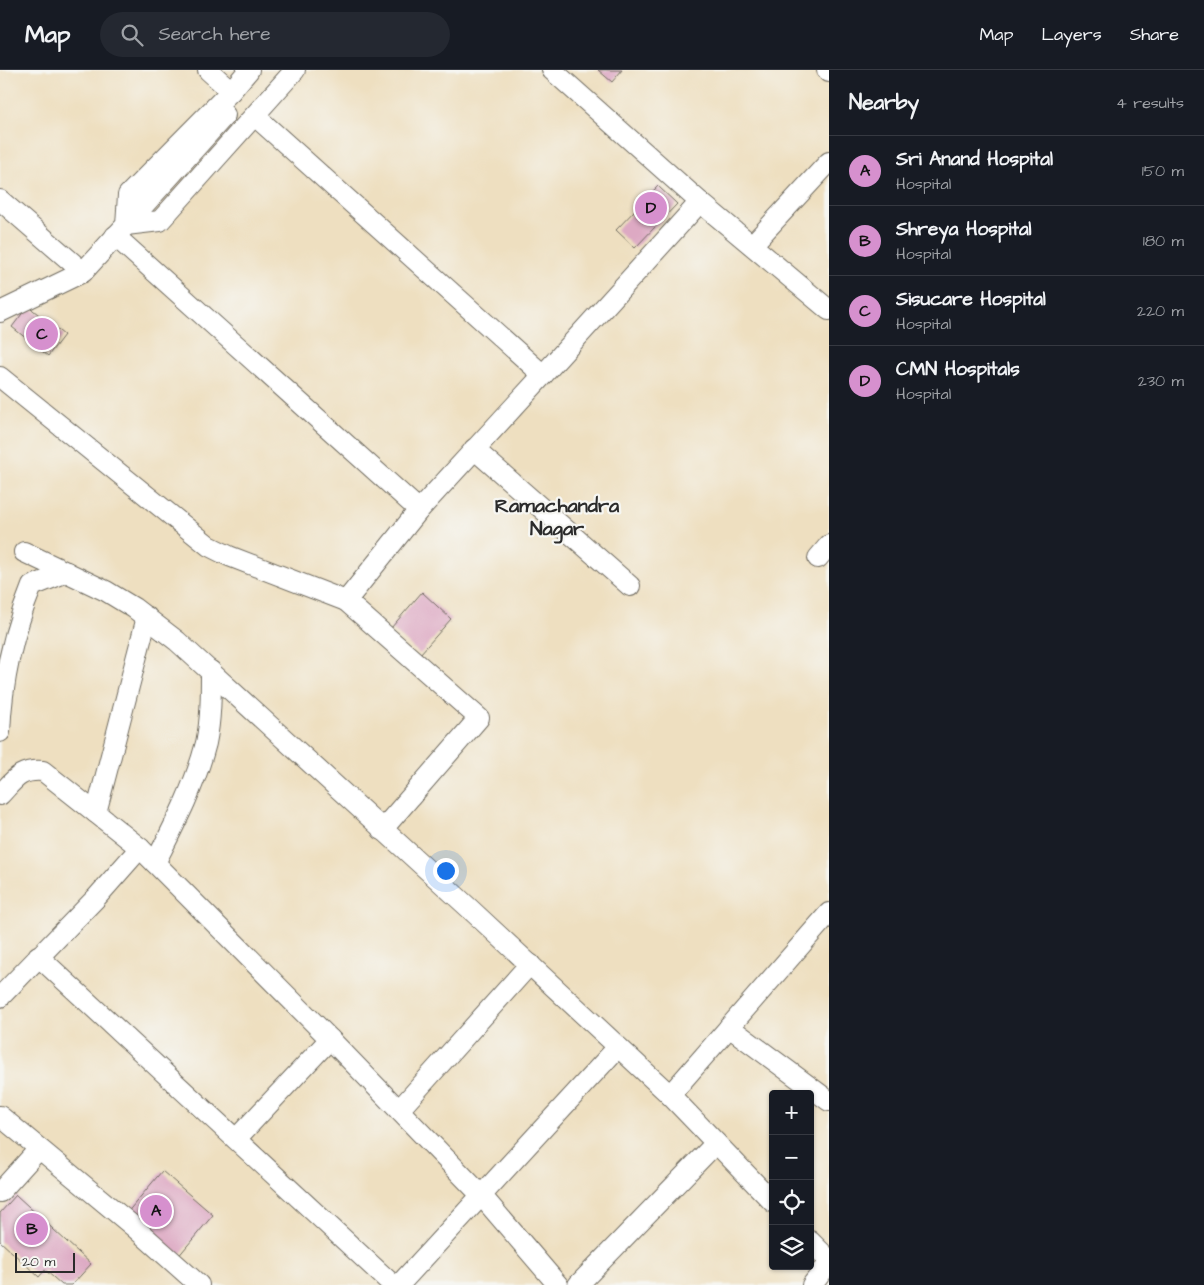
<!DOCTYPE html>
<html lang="en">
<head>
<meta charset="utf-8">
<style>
  :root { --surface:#171b24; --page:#242831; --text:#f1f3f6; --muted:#9ea1a6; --line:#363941; --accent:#d690ce }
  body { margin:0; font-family:"Architects Daughter",sans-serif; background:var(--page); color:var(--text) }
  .controls { position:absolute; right:15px; bottom:15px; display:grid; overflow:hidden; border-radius:5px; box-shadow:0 1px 4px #0004 }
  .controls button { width:45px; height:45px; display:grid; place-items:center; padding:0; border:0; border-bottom:1px solid var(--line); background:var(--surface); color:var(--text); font:25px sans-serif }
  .scale { position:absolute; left:15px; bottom:12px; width:60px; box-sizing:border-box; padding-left:5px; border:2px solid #2b2b2b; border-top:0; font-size:14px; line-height:18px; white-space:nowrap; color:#2b2b2b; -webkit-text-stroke:4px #f6f6f2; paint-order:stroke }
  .you { position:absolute; left:445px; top:800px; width:18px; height:18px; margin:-12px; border:4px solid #fff; border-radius:50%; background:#1a73e8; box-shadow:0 0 0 8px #1a73e833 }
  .badge { display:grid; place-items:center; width:32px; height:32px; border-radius:50%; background:var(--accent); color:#111; font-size:16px; font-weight:700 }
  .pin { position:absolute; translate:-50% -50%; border:2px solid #fff; box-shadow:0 1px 5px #0006 }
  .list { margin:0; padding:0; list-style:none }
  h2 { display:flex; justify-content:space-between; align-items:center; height:65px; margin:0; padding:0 20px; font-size:21px }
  h2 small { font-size:16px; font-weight:400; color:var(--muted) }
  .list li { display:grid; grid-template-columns:32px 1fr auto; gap:15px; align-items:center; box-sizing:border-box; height:70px; padding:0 20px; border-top:1px solid var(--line) }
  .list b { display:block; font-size:19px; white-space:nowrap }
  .list p { margin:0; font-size:16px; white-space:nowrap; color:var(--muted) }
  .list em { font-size:16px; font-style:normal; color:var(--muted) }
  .icon { flex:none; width:28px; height:28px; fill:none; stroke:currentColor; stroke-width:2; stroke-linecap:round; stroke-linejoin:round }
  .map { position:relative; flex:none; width:829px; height:1215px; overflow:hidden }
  header { display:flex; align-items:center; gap:30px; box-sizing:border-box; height:70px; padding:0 25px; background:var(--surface); border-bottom:1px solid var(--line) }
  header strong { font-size:24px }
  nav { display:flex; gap:28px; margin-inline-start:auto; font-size:18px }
  .search { width:350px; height:45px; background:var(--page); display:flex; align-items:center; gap:12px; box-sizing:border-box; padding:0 18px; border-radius:28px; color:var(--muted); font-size:19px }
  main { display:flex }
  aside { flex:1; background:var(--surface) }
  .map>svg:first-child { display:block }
  .building { fill:#dda9c3 }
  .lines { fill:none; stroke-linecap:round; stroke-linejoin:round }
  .minor-casing { stroke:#6f6a5f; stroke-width:22 }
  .minor { stroke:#fff; stroke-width:20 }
  .labels { text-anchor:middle; stroke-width:4.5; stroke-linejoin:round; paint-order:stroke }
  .neighbourhood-label { font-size:20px; font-weight:bold; fill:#2b2b2b; stroke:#f6f6f2 }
</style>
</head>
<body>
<header>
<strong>Map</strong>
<div class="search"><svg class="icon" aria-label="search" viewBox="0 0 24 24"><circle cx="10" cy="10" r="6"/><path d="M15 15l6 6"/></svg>Search here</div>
<nav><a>Map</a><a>Layers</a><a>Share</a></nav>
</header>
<main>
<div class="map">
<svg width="829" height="1215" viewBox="0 0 829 1215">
  <rect width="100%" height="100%" fill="#f6f6f2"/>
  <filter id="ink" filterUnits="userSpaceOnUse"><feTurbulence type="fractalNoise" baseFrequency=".02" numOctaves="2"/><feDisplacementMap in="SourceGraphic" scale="10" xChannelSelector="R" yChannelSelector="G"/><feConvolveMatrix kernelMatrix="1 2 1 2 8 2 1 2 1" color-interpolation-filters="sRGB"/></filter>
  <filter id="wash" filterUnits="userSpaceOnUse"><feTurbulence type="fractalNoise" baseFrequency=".0096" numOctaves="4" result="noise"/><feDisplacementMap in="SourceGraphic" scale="20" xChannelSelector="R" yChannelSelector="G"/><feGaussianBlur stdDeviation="1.12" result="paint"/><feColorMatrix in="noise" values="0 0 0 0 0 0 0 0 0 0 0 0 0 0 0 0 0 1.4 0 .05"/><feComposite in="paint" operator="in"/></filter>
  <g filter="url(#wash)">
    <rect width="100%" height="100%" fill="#eedfc0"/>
    <g id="blocks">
      <g class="building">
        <path d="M598,0H622L612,12Z"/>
        <path d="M658,116L677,134L635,178L616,160Z"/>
        <path d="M28,236L64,265L48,286L12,257Z"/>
        <path d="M422,522L451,549L420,584L391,558Z"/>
        <path d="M162,1101L213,1145L177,1188L126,1144Z"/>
        <path d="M16,1125L91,1194L72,1215H62L45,1200L39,1207L0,1171V1143Z"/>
      </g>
    </g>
  </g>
  <g filter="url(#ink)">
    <use href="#blocks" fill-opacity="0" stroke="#6f6a5f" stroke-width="1"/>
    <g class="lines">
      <g class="minor-casing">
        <g id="minor">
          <path d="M208,0L231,21"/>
          <path d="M552,0L700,132L829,240"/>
          <path d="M827,0L829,2"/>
          <path d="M255,46L543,305L700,132"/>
          <path d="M0,130L83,202"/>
          <path d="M126,155L160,151L295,0"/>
          <path d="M126,155L225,45"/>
          <path d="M115,166L419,440"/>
          <path d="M752,175L829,92"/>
          <path d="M0,242L83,202L126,155L128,125L231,21L249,0"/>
          <path d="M0,307L209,476L229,486L346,531L419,440L543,305"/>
          <path d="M474,379L630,516"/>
          <path d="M24,482L106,521L134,538L177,571L469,838L670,1025L773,1132"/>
          <path d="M818,488L829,475"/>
          <path d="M346,531L479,648L382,760"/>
          <path d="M0,662C2,613 13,562 32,516L67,502"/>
          <path d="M0,725C15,709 20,699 43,701L140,778L155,793L330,969L481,1125L558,1215"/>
          <path d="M96,743L147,547"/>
          <path d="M155,793C175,754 195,716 206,673C211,649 211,625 211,601"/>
          <path d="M38,886L393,1215"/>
          <path d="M0,927L96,828L140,778"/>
          <path d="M729,957L829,1031"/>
          <path d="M670,1025L829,843"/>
          <path d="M399,1040L530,894"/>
          <path d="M0,1046L134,1157L199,1215"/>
          <path d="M236,1069L330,969"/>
          <path d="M0,1122L39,1079"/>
          <path d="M810,1171L829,1190"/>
          <path d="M399,1215L618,977"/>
          <path d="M578,1215L716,1073"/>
          <path d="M812,1215L829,1193"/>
        </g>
      </g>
      <use href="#minor" class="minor"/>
    </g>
  </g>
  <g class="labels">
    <g class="neighbourhood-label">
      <text x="557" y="442">Ramachandra<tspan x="557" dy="23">Nagar</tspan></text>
    </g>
  </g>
</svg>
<div class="controls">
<button>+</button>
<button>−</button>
<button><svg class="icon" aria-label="locate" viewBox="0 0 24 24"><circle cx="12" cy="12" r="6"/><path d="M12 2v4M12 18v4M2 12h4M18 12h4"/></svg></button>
<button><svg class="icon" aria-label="layers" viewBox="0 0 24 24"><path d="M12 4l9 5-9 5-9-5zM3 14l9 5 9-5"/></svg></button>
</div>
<div class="scale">20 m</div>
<div class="you"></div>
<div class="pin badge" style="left:156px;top:1141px">A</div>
<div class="pin badge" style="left:32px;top:1159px">B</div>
<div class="pin badge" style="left:42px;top:264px">C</div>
<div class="pin badge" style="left:651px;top:138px">D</div>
</div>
<aside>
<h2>Nearby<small>4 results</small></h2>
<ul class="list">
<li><span class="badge">A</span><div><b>Sri Anand Hospital</b><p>Hospital</p></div><em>150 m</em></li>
<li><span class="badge">B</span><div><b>Shreya Hospital</b><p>Hospital</p></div><em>180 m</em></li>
<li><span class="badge">C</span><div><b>Sisucare Hospital</b><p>Hospital</p></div><em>220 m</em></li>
<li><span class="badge">D</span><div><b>CMN Hospitals</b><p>Hospital</p></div><em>230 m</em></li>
</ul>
</aside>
</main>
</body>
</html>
